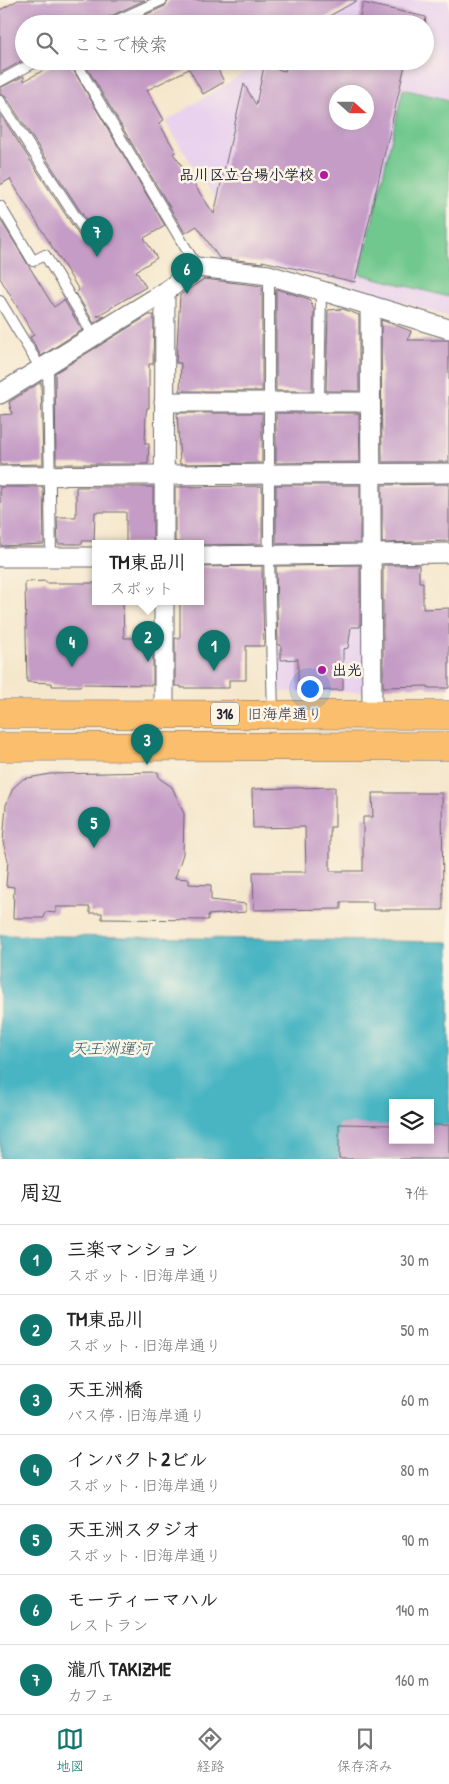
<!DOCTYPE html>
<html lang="ja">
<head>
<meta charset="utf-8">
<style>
  :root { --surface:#fff; --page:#f2f2f2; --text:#222; --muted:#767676; --line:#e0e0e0; --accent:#0f766e }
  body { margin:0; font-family:"Patrick Hand","Klee One",sans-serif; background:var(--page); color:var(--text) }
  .controls { position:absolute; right:15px; bottom:15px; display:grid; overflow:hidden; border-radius:0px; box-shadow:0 2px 8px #0003 }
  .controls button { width:45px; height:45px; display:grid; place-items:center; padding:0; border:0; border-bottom:1px solid var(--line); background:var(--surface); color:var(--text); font:25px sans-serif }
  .compass { position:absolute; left:329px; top:85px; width:45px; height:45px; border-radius:50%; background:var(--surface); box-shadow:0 2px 8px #0003; rotate:111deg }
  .you { position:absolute; left:309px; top:688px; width:18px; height:18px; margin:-12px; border:4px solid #fff; border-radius:50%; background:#1a73e8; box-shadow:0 0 0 8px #1a73e833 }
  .badge { display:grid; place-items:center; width:32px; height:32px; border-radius:50%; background:var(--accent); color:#fff; font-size:16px; font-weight:700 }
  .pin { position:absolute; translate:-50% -41px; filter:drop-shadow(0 1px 2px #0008) }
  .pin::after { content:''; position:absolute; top:26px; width:18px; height:15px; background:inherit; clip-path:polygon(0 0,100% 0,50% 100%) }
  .popup { position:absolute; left:92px; top:540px; width:112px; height:65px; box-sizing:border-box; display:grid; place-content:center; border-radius:0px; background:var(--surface); filter:drop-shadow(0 1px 4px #0005); font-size:16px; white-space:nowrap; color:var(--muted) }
  .popup b { font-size:19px; color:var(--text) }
  .popup::after { content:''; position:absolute; left:50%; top:100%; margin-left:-10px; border:10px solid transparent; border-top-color:var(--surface) }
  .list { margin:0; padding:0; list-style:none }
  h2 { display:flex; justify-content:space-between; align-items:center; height:65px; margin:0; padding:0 20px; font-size:21px }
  h2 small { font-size:16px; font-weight:400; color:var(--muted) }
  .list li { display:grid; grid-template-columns:32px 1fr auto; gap:15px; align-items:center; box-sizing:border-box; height:70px; padding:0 20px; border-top:1px solid var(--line) }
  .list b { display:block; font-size:19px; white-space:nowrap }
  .list p { margin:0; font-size:16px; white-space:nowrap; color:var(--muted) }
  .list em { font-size:16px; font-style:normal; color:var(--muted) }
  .icon { flex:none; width:28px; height:28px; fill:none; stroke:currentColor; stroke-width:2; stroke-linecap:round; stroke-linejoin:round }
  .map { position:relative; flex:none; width:449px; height:1159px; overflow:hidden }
  .search { position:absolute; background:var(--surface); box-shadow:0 2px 8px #0003; left:15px; right:15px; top:15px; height:55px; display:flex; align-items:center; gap:12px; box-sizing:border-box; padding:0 18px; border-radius:28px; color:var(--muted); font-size:19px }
  .sheet { height:555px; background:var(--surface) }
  nav { display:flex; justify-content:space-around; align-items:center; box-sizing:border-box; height:70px; border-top:1px solid var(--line); background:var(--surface); font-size:14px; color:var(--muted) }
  nav a { display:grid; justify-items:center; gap:2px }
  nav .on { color:var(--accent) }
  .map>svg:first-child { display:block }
  .built { fill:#e9d2ee; fill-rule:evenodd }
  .green { fill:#70c88e; stroke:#497564 }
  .water { fill:#48b5c3; stroke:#356c7f; fill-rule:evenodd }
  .building { fill:#c59cc6; fill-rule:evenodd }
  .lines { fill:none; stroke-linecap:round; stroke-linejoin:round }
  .lane-casing { stroke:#6c676e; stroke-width:12 }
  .street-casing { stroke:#6c676e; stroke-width:21 }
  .primary-casing { stroke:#6c676e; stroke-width:29 }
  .lane { stroke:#fff; stroke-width:10 }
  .street { stroke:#fff; stroke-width:19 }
  .primary { stroke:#fabe6d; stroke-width:28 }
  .poi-dot { fill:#b5179e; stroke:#fcf5e5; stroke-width:2 }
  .labels { text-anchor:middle; stroke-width:5; stroke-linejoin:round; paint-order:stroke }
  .shield { fill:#fcf5e5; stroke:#63616e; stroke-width:1 }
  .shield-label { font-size:14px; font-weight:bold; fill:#22223b }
  .poi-label { font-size:15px; font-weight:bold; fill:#22223b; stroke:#fcf5e5; text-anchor:end }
  .street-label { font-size:15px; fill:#22223b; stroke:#fcf5e5 }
  .water-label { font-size:16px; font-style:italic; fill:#315d71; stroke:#fcf5e5 }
</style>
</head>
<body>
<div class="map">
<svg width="449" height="1159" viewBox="0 0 449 1159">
  <rect width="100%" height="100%" fill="#fcf5e5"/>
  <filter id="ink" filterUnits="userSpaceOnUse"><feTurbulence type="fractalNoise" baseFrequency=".02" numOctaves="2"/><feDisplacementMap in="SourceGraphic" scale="10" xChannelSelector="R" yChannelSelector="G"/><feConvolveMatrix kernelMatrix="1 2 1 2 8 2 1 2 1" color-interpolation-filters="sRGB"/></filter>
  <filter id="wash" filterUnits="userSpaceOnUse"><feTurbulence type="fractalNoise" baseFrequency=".0096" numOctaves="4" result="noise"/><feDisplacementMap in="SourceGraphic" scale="20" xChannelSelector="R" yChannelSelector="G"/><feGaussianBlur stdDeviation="1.12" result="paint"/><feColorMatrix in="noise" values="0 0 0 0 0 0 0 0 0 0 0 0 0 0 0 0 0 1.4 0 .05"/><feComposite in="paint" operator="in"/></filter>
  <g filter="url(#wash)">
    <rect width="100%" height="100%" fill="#f5e7cc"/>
    <g class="built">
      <path d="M361,0H449V317L354,286L250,261L232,227L165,122L263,61H425V24H323ZM336,92H366V122H336Z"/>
      <path d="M322,603H366V692H278V647H322Z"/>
    </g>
    <path class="green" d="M403,89L449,100V297L360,274Z"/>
    <path class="water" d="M0,935L449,942V1159H0ZM393,1103H430V1140H393Z"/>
    <g id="blocks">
      <g class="building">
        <path d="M18,0H145L106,18L102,24H24V60L0,73V10Z"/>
        <path d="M169,0H358L315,24H126L165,6Z"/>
        <path d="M363,3L426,17L425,24H358Z"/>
        <path d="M60,61H68L165,226L144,238L157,258L136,271L146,287L97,316H105L94,323L76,293L79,290L10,179L0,185V114L84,243L90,246L96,243V235L6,97L0,94V88L24,76V81Z"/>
        <path d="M83,61H214L224,82L203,94L189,69L147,90L164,120L159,123L176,152L173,153L214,214L244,84L256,105L264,66L285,71L288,61H406L355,282L262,261L263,263L219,258L197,226L185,233ZM336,92H366V122H336Z"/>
        <path d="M0,219L54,307L64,300L82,330L41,356L30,337L34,335L0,278Z"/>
        <path d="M204,279L262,286V391H180L181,363H176L180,295Z"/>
        <path d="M276,289L309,299L314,310L312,391H276Z"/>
        <path d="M343,309L359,315V391H326L328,310Z"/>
        <path d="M149,315H154L153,364H149V408H147L146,414L145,444H149L148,464H56L55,373Z"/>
        <path d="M381,320L411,331L408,340H449V462H382Z"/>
        <path d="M41,382L43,464L0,465V415L12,414L9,402Z"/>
        <path d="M177,413H262V463L180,464Z"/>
        <path d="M276,413H359L360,462L276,463Z"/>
        <path d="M449,484V541L382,543V485Z"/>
        <path d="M276,485H360V543L276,544Z"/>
        <path d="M262,486V544L200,545V543L175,542V487Z"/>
        <path d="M0,487H43L44,544L1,546Z"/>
        <path d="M76,487H153V543H126V512H95L94,541H82V544H58L57,517H76Z"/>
        <path d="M360,565V627H351L348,648L343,649V690L298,691V659L281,660V645H278L276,566Z"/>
        <path d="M383,565H419V582H423V609L449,608V688H428V686L383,687Z"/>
        <path d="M262,566L264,646H246V680H229V688H181V686H175V638H180V601H200V567Z"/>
        <path d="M46,581V583H96V601H123L124,638H153V685L83,684L80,686H52V683L27,682L25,582Z"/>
        <path d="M158,772L159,778L172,787L184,814L183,854L175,878L189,879V884L211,885V900L246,904V912L208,915V920L102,919V913H90V907H56V913L45,912L44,918H13L14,887L6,886L8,860L3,842L6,805L13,788L23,779L50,774Z"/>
        <path d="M335,787V827H330V871H363V817H373L372,793H442L443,910H373V902H341V909L254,910L253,872H306L305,827L253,828L252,789Z"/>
        <path d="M339,1124L393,1125V1140H430V1125H449V1159H339Z"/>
      </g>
    </g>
  </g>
  <g filter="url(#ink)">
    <use href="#blocks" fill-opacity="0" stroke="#6c676e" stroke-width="1"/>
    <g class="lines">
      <g class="lane-casing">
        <g id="lane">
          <path d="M109,24L162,0"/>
          <path d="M75,61L197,267"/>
          <path d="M0,81L37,61"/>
          <path d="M0,101L90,239"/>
          <path d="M0,206L33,261L45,255L94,336"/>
          <path d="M269,275V555L273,714"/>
          <path d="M0,301L41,369"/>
          <path d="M48,364L51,557"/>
          <path d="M319,403L321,290"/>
        </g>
      </g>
      <g class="street-casing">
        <g id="street">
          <path d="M370,305L372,714"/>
          <path d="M0,394L165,292L197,267L269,275L449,329"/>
          <path d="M164,402H370"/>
          <path d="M0,476L449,473"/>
          <path d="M164,543L165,292"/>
          <path d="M200,556L449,553"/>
          <path d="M0,557H96"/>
          <path d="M164,713V601"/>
        </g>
      </g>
      <g class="primary-casing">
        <g id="primary">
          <path d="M0,714L449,715"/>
          <path d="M0,747L449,746"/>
        </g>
      </g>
      <use href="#lane" class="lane"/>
      <use href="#street" class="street"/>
      <use href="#primary" class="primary"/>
    </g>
  </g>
  <g class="poi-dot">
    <circle cx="324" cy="175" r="5"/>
    <circle cx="322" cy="670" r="5"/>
  </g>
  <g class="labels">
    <rect class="shield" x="211" y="702.5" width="28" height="23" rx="4"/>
    <g class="shield-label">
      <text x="225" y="719">316</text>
    </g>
    <g class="poi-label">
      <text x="314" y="180">品川区立台場小学校</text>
      <text x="332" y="675" text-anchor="start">出光</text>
    </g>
    <g class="street-label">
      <text x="285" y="719">旧海岸通り</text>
    </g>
    <g class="water-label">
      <text x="111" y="1054">天王洲運河</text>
    </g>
  </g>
</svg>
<div class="controls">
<button><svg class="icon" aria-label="layers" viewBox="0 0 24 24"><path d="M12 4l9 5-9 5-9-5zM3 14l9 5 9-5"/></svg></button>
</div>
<svg class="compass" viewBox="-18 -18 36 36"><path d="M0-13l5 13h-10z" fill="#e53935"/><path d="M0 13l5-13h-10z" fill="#767676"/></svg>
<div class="you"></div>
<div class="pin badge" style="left:214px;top:671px">1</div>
<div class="pin badge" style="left:148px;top:662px">2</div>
<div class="popup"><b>TM東品川</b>スポット</div>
<div class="pin badge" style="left:147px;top:765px">3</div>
<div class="pin badge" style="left:72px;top:667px">4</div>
<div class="pin badge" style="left:94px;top:848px">5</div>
<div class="pin badge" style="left:187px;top:294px">6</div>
<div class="pin badge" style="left:97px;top:257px">7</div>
<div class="search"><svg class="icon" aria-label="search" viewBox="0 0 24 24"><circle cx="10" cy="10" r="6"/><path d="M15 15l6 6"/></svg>ここで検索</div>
</div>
<section class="sheet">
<h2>周辺<small>7件</small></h2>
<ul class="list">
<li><span class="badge">1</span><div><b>三楽マンション</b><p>スポット · 旧海岸通り</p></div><em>30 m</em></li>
<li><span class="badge">2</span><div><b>TM東品川</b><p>スポット · 旧海岸通り</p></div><em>50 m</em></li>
<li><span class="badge">3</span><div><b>天王洲橋</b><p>バス停 · 旧海岸通り</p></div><em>60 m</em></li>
<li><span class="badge">4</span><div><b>インパクト2ビル</b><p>スポット · 旧海岸通り</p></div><em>80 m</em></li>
<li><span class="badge">5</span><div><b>天王洲スタジオ</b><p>スポット · 旧海岸通り</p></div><em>90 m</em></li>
<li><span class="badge">6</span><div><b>モーティーマハル</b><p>レストラン</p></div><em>140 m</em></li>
<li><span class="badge">7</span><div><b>瀧爪 TAKIZME</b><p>カフェ</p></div><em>160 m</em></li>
</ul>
</section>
<nav>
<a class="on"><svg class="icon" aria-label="map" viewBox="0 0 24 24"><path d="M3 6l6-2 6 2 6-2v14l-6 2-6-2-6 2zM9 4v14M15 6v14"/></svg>地図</a>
<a><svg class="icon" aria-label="directions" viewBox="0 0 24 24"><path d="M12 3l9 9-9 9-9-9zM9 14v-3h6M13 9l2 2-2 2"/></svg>経路</a>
<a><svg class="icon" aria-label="saved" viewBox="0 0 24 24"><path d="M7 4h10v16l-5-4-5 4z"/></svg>保存済み</a>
</nav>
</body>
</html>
